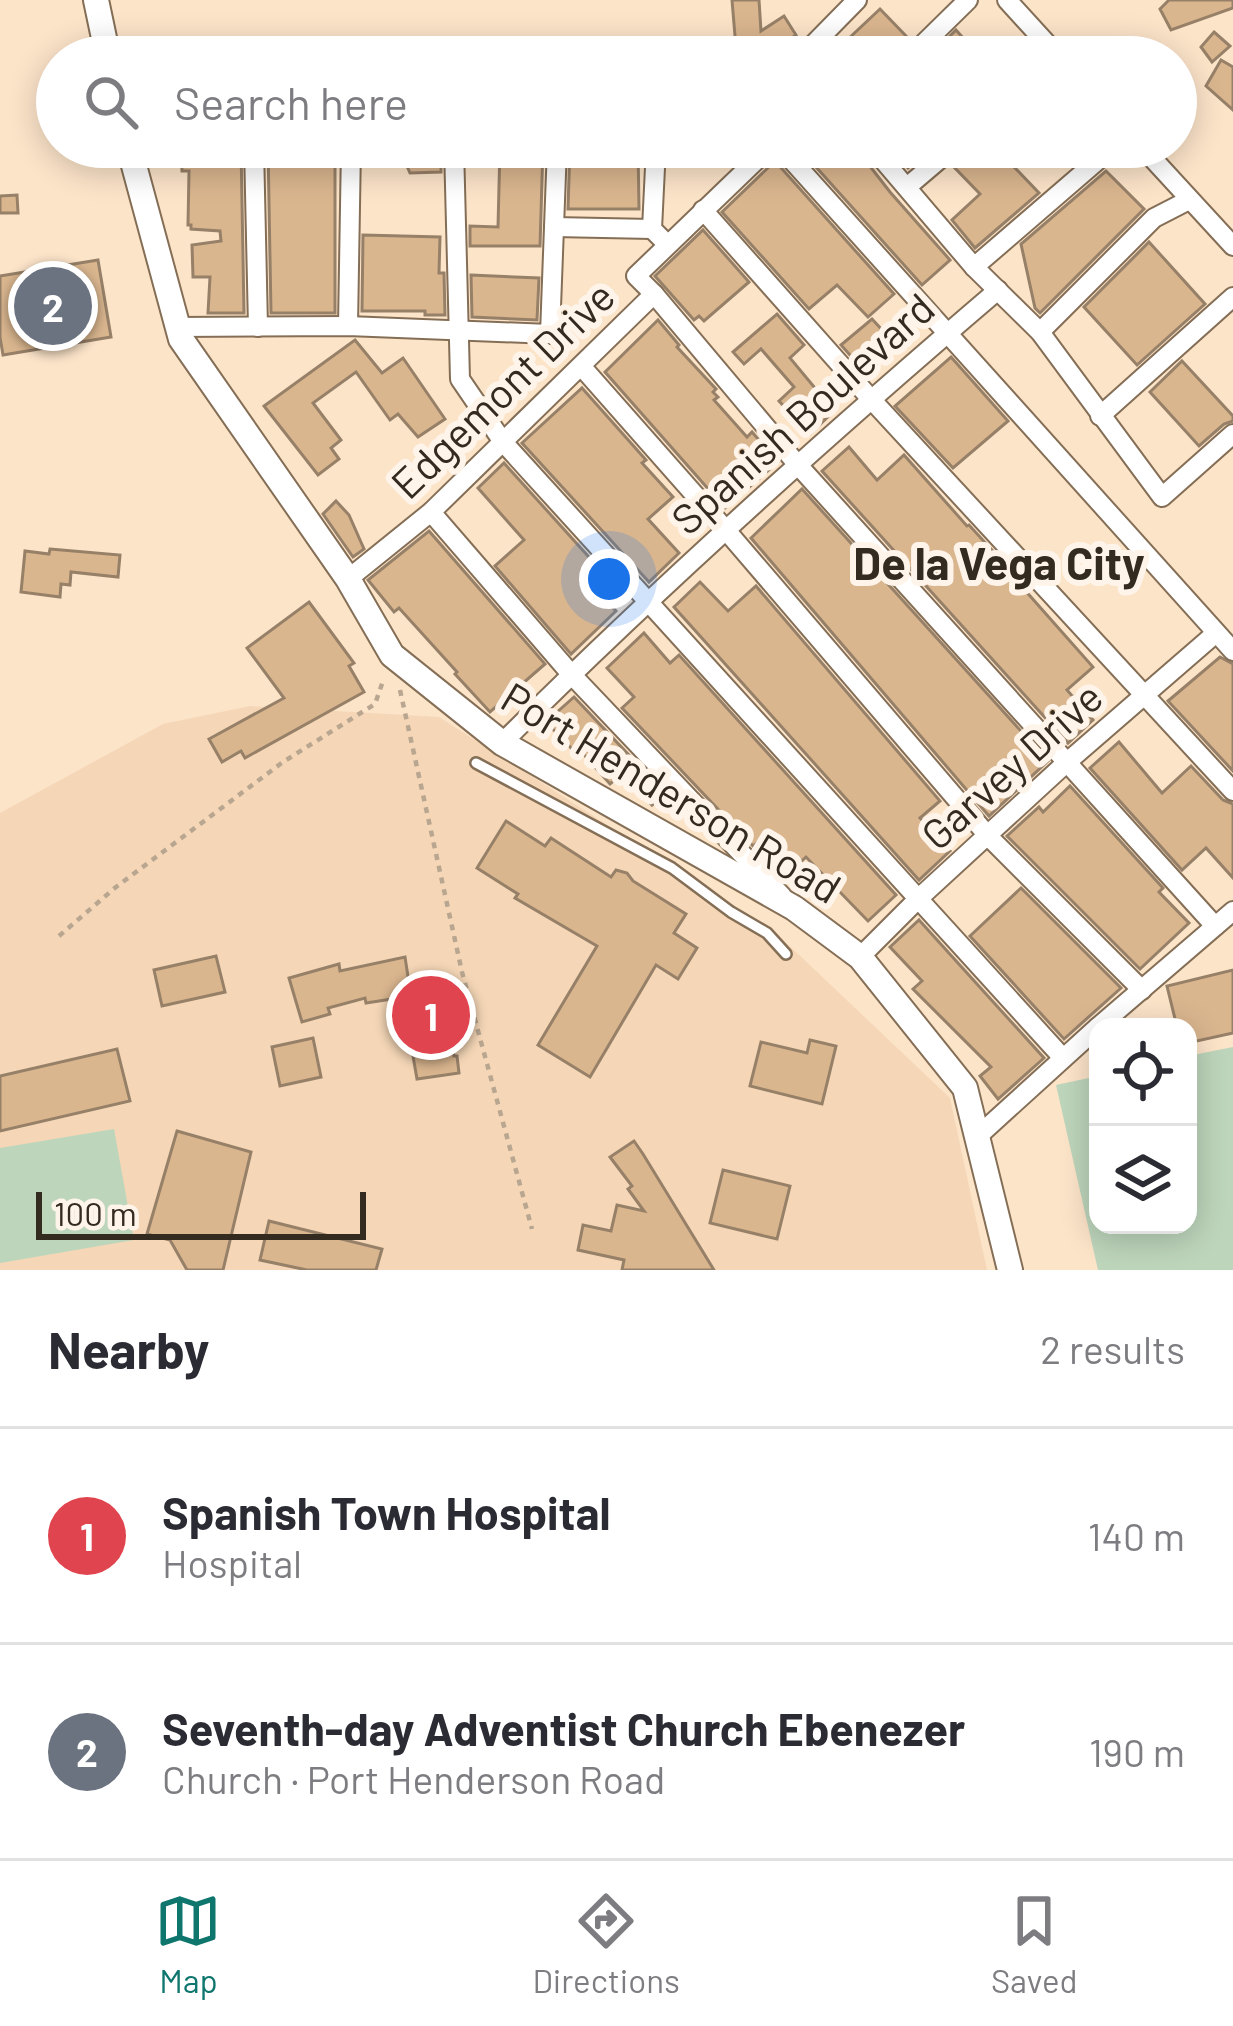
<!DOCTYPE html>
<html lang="en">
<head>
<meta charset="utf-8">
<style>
  :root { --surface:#fff; --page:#f2f2f3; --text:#2b2b33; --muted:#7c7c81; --line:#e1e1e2; --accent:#0f766e }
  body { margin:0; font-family:Barlow,sans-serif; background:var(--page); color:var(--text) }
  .controls { position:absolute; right:36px; bottom:36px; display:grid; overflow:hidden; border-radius:24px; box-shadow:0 6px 30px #0003 }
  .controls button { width:108px; height:108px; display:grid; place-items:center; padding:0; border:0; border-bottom:3px solid var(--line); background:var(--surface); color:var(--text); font:60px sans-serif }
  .scale { position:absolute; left:36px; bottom:30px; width:330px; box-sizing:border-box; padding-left:12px; border:6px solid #342b20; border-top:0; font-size:33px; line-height:42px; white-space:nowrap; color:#342b20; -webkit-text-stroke:9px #fef4e9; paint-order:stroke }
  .you { position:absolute; left:609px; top:579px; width:42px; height:42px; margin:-30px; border:9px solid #fff; border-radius:50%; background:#1a73e8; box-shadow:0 0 0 18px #1a73e833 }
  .badge { display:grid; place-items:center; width:78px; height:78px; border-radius:50%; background:var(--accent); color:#fff; font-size:39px; font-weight:700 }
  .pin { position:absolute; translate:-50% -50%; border:6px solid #fff; box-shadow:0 3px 12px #0006 }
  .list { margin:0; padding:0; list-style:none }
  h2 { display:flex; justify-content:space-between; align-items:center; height:156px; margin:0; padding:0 48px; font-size:51px }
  h2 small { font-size:39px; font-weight:400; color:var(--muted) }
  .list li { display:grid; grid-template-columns:78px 1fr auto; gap:36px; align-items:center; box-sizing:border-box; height:216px; padding:0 48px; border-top:3px solid var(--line) }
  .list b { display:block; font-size:45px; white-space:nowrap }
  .list p { margin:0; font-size:39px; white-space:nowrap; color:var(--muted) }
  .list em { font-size:39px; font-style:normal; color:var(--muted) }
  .icon { flex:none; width:66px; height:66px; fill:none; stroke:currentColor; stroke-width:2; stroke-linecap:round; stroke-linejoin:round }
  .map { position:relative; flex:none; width:1233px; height:1270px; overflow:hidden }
  .search { position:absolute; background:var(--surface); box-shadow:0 6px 30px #0003; left:36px; right:36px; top:36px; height:132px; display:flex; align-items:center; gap:30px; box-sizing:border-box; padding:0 42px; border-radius:66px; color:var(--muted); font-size:45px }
  .sheet { height:588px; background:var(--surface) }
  nav { display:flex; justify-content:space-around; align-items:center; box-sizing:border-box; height:168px; border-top:3px solid var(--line); background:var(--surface); font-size:33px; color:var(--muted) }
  nav a { display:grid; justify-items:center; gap:6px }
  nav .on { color:var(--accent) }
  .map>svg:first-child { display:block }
  .built { fill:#f5d7b7 }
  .green { fill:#bdd5bb }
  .building { fill:#dab68f; stroke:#978068; stroke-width:3 }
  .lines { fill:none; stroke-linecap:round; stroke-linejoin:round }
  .service-casing { stroke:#846e56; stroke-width:14 }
  .minor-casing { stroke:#846e56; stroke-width:22 }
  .tertiary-casing { stroke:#846e56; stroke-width:28 }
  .path { stroke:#b9a690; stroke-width:4.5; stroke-dasharray:6 6; stroke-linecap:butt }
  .service { stroke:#fff; stroke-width:9 }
  .minor { stroke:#fff; stroke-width:18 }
  .tertiary { stroke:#fff; stroke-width:24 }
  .labels { text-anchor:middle; stroke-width:12; stroke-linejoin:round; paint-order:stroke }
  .street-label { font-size:42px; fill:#342b20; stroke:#fef4e9 }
  .neighbourhood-label { font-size:45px; font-weight:bold; fill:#342b20; stroke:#fef4e9 }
</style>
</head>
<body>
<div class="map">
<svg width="1233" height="1270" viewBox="0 0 1233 1270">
  <rect width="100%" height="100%" fill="#fce4c9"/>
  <path class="built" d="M250,706L439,717L776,933L950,1098L987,1270H0V813L163,724Z"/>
  <g class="green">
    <path d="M1233,1047V1270H1098L1056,1085L1098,1076V1225H1188V1056Z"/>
    <path d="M114,1129L134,1240L0,1263V1148Z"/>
  </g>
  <g class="building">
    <path d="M732,0H759L761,31L784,16L796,35L780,46L733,49L736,48Z"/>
    <path d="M1169,0H1233V8L1171,30L1160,9Z"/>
    <path d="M880,9L909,39L895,57H860L846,41Z"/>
    <path d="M956,30L980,57H929Z"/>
    <path d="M1214,32L1230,46L1212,62L1201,47Z"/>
    <path d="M1221,60L1233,67V110L1206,86Z"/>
    <path d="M181,147H241L244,313H208L210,277H193L192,245L221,241L220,231L191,229V225H188L189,171H182Z"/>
    <path d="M268,147H335V313H271Z"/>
    <path d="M400,147H441V172L410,173L406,164L397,166L402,153Z"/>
    <path d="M500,147H543L540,246H470V226L498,227Z"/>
    <path d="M570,147H638L639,209H568Z"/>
    <path d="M798,147H859L862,156L890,192L950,260L922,285Z"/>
    <path d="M890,147H933L908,168Z"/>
    <path d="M967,147H995L1039,193L975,248L952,220L980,194L953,166L964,156Z"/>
    <path d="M775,161L894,294L868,317L837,285L809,309L722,212Z"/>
    <path d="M1106,171L1144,209L1040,313L1035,308L1021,244Z"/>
    <path d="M17,195L18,213H0V196Z"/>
    <path d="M703,230L749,282L704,321L699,316L694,320L655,276Z"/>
    <path d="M363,235L440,237L439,273H444L445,315H425V311H362Z"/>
    <path d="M1149,242L1205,304L1137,365L1084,307Z"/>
    <path d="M98,260L111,337L3,355L0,337V276Z"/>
    <path d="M471,275L539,278L537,320L472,317Z"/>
    <path d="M777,314L804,345L790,358L834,411L810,434L779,401L794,387L761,349L744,364L733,352Z"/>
    <path d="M872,319L897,346L867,374L841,345Z"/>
    <path d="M658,320L679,345L677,347L716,389L713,392L718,397L714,400L747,437L752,432L778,462L725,508L605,372Z"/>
    <path d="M355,340L382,373L403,358L445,419L418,437L398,414L390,420L356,372L313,403L341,440L331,448L339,459L318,475L264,406Z"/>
    <path d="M951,357L1008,421L953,468L895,406Z"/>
    <path d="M1182,361L1233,416V421L1224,424L1199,446L1150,392Z"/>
    <path d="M582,388L646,460L642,463L673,497L648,519L679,553L649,582L522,443Z"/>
    <path d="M849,447L877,480L904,455L967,526L969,525L1025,586L1023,588L1093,667L1067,690L1093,720L1068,743L822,471Z"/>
    <path d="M504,463L597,566L584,578L616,611L571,654L495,566L524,540L478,488Z"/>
    <path d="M802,489L1048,761L989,816L751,538Z"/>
    <path d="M336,501L349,515L364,549L353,557L323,514Z"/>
    <path d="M429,531L545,664L490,712L455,674L457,672L399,608L394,612L368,580Z"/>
    <path d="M50,549L120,555L118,577L71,572L70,585L61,584L60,597L21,592L25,551L49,554Z"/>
    <path d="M700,582L728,611L756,586L940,801L920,818L950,851L919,880L674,607Z"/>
    <path d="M309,602L354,663L349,666L364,692L245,758L241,751L222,762L209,739L284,698L247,648Z"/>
    <path d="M644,633L670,663L679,655L896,895L868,921L806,857L787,875L757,843L753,846L622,708L634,697L607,668Z"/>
    <path d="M1220,657L1233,664V771L1168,701Z"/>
    <path d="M574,697L665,793L652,805L623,773L610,784L578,748L574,751L546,722Z"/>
    <path d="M1119,742L1162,793L1191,766L1223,800L1233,804V878L1206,848L1182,870L1090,768Z"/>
    <path d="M1070,786L1163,888L1159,892L1189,923L1140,969L1007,836L1039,807L1043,812Z"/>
    <path d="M506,821L545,846L551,838L611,877L616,870L627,873L633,881L686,914L674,933L697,948L678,979L656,965L590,1077L538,1045L597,946L515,898L518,894L477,868Z"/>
    <path d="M1021,888L1121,988L1064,1039L970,936Z"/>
    <path d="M919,920L1044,1058L998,1099L980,1076L991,1067L913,989L922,981L890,947Z"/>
    <path d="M216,956L225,992L162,1006L154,970Z"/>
    <path d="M405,957L411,996L366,1003L365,998L328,1008L330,1014L302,1022L289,978L339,964L340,971Z"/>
    <path d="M1233,970V1033L1188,1043V1027H1177L1167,986Z"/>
    <path d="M313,1038L321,1077L280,1086L272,1047Z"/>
    <path d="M810,1040L836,1046L822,1104L750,1086L761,1042L807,1053Z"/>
    <path d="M117,1049L130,1101L0,1131V1076Z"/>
    <path d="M453,1050L454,1056H457L459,1073L417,1079L413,1056Z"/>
    <path d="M177,1131L251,1152L223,1270H187L170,1240L147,1234Z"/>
    <path d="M634,1141L643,1154L714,1270H622L624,1260L578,1250L583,1225L611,1231L617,1205L644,1211L628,1189L632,1186L610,1157Z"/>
    <path d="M723,1170L790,1186L777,1239L710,1223Z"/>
    <path d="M269,1221L382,1249L376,1270H307L260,1260Z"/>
  </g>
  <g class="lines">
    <g class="service-casing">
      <path id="service" d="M476,763L672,868L731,912L767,933L786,954"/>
    </g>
    <g class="minor-casing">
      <g id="minor">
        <path d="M1007,0L1059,57"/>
        <path d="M801,57L857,0"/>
        <path d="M910,57L968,0"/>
        <path d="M254,147L258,327"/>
        <path d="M454,147L460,379L503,442L1063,1058"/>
        <path d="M656,147L652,229L667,244"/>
        <path d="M780,147L1233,651"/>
        <path d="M872,147L974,267L1040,332L1162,497L1233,434"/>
        <path d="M1142,147L1233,246"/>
        <path d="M907,187L954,147"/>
        <path d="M703,210L870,398L1233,791"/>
        <path d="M554,227L652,229"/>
        <path d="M974,267L1097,161L1108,147"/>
        <path d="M654,294L797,464L1215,926"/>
        <path d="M348,326L351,147"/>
        <path d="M178,327L348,326L550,334L557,147"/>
        <path d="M1040,332L1154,218L1189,200"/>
        <path d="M582,367L725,529L989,837L1142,990"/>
        <path d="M1100,416L1233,297"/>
        <path d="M431,512L571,674L782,896"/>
        <path d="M348,579L431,512L654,294L636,276L770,147"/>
        <path d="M502,743C661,585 827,436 998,290"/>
        <path d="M860,957L919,898L1066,763L1216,633"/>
        <path d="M1098,1027L1233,911"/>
        <path d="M978,1136L1098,1027"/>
      </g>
    </g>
    <g class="tertiary-casing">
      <g id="tertiary">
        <path d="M96,0L108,57"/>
        <path d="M129,147L181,339L348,579L392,655L502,743L794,908L860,957L965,1088L1010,1270"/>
      </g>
    </g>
    <g class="path">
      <path d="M400,690L462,972L532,1229"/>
      <path d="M59,936L116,887L283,762L375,704L384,678"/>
    </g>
    <use href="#service" class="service"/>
    <use href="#minor" class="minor"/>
    <use href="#tertiary" class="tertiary"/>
  </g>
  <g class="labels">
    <g class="street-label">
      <text transform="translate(503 390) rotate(-44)" y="15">Edgemont Drive</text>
      <text transform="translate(803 414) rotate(-42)" y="15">Spanish Boulevard</text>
      <text transform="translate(1012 766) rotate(-42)" y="15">Garvey Drive</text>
      <text transform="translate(671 793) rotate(31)" y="15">Port Henderson Road</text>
    </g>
    <g class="neighbourhood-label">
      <text x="999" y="580">De la Vega City</text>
    </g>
  </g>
</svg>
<div class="controls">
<button><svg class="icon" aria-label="locate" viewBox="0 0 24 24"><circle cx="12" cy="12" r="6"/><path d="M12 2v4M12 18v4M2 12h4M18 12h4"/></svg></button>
<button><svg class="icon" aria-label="layers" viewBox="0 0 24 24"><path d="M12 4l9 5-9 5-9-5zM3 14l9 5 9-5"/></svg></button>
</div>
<div class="scale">100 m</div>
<div class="you"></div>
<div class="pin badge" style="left:431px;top:1015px;background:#e0444e">1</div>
<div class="pin badge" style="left:53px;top:306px;background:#6b7280">2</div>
<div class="search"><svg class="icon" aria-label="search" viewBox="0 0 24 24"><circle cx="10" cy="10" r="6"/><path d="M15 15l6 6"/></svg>Search here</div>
</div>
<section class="sheet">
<h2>Nearby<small>2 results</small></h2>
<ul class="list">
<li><span class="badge" style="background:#e0444e">1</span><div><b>Spanish Town Hospital</b><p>Hospital</p></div><em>140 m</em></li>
<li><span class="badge" style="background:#6b7280">2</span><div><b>Seventh-day Adventist Church Ebenezer</b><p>Church · Port Henderson Road</p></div><em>190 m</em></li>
</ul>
</section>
<nav>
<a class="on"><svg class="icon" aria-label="map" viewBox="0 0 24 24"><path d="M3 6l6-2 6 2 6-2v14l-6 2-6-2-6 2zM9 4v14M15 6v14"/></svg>Map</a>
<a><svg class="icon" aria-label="directions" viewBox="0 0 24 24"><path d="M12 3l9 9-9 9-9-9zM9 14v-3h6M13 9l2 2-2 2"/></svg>Directions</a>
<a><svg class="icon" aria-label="saved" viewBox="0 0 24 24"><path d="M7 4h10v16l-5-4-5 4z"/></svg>Saved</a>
</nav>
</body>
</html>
